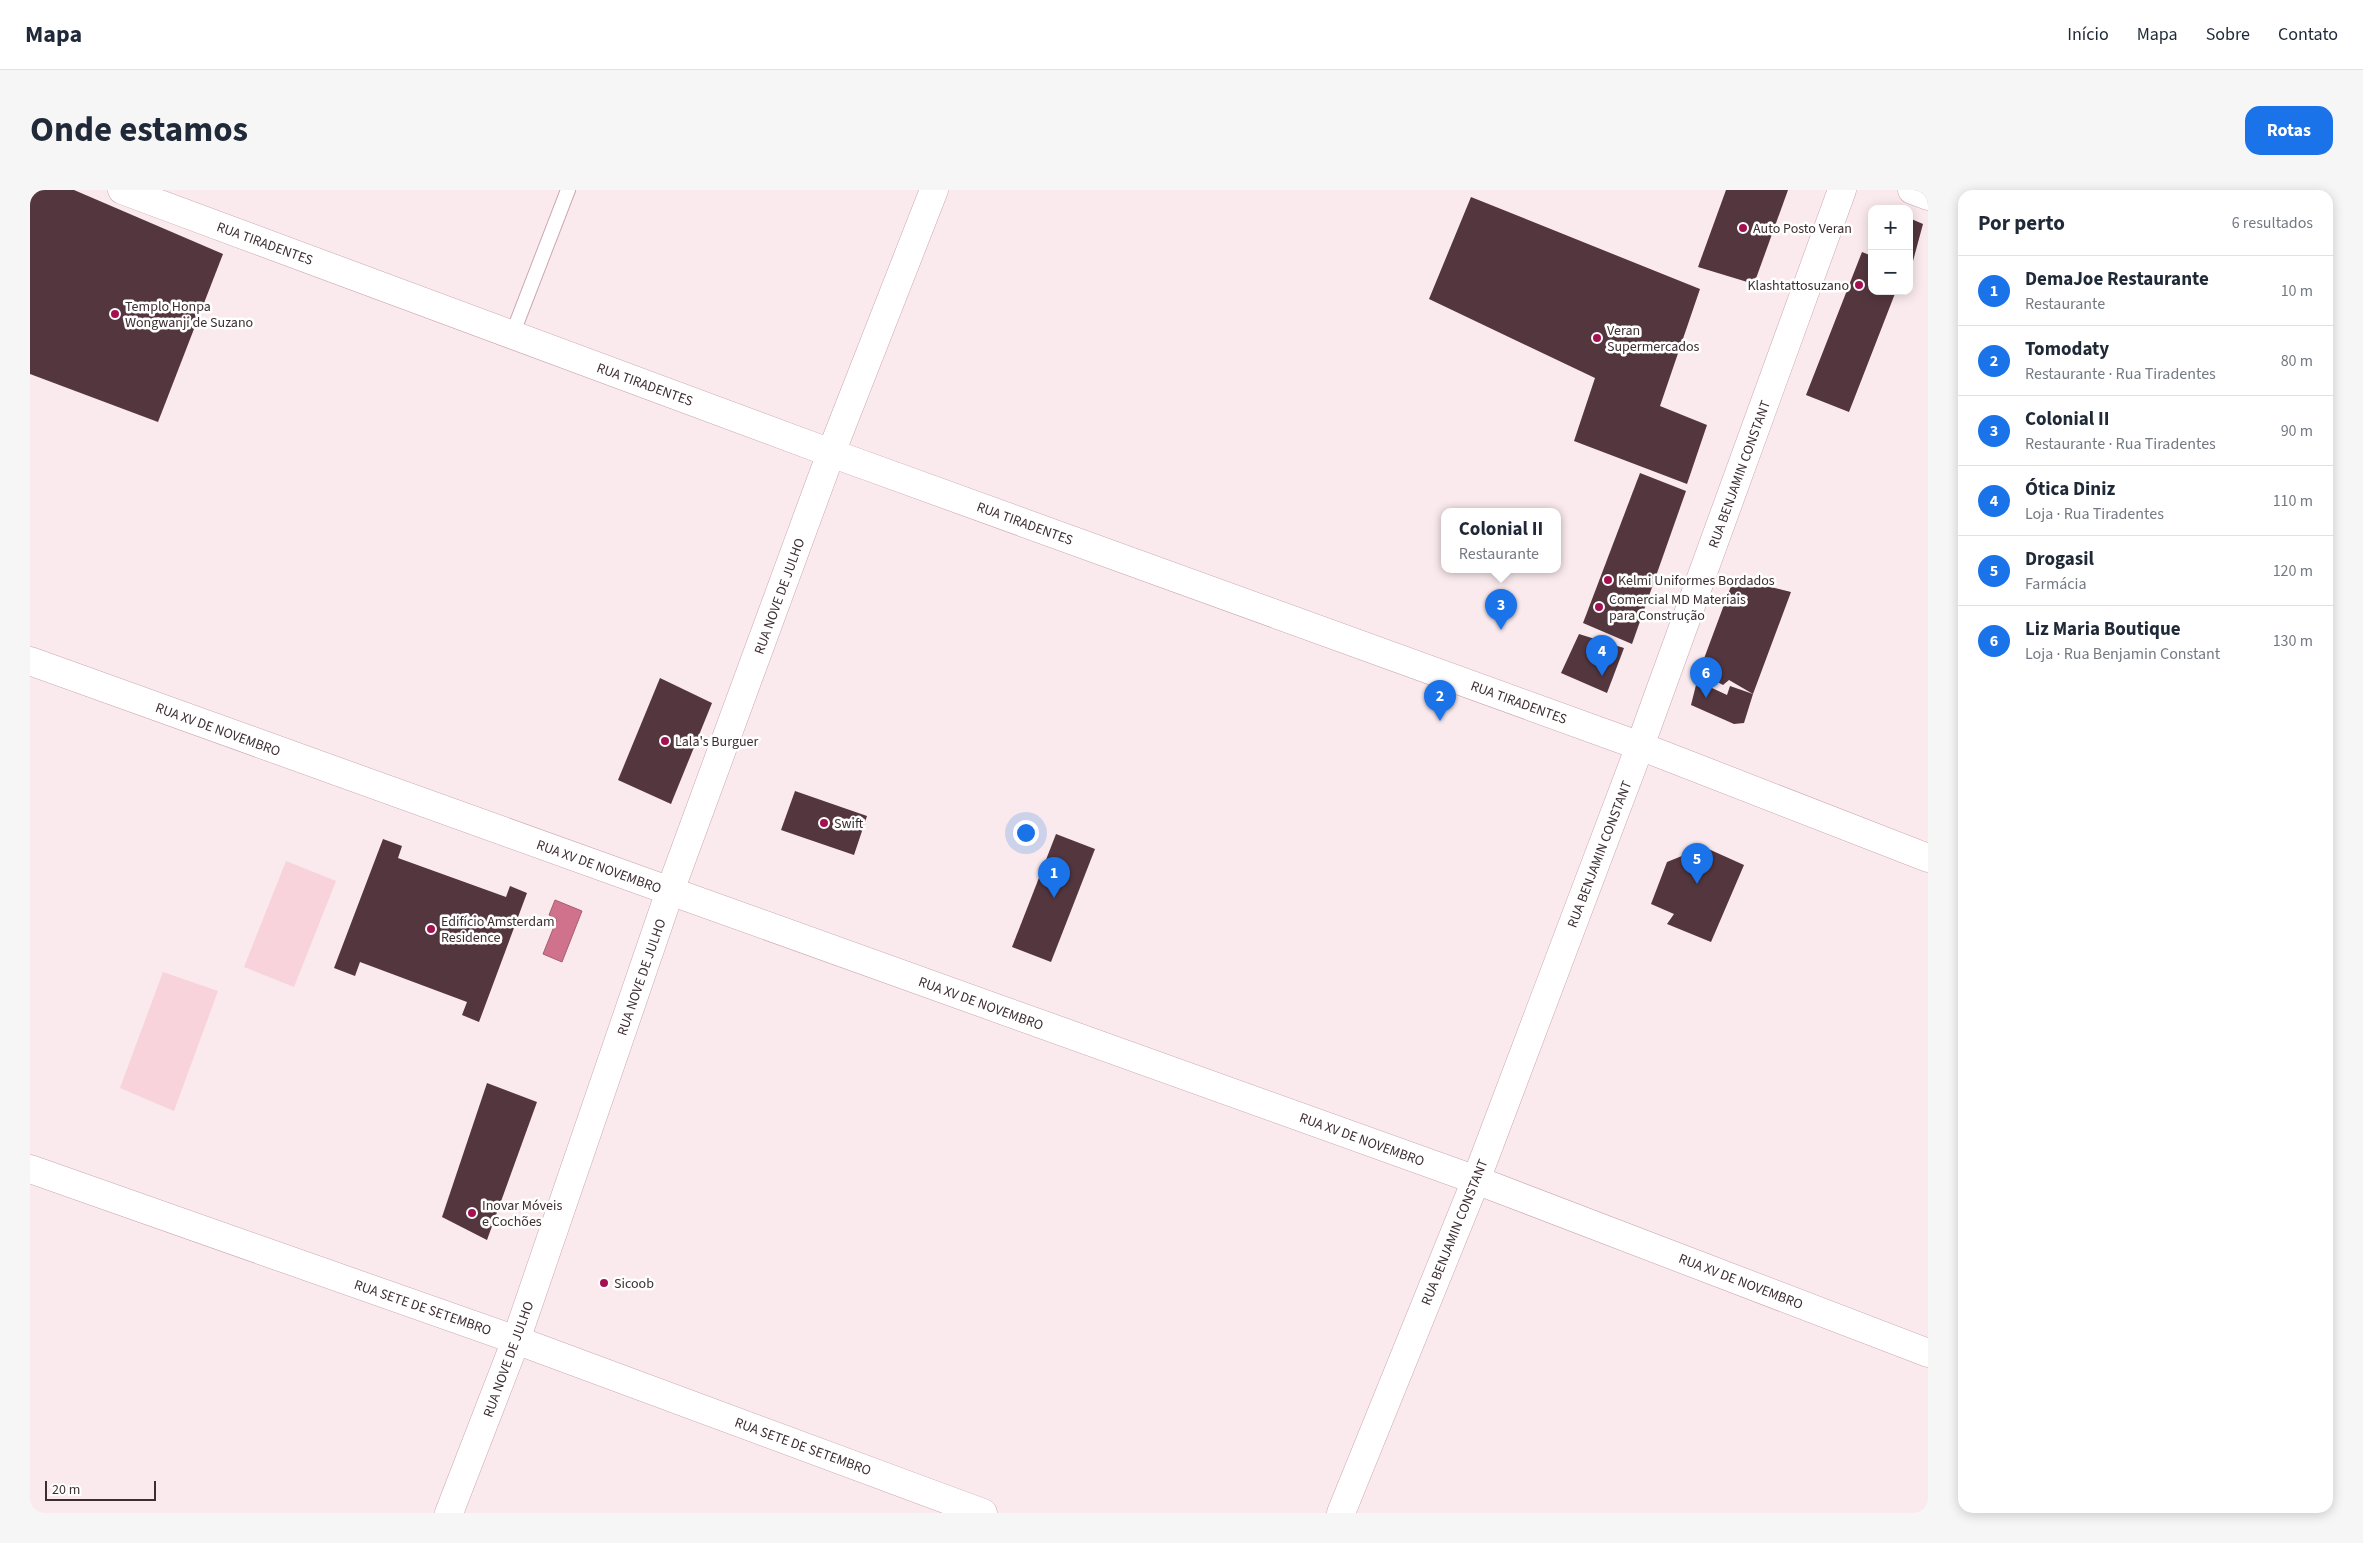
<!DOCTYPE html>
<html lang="pt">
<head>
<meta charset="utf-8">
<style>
  :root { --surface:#fff; --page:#f6f6f7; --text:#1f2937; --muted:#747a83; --line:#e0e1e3; --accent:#1a73e8 }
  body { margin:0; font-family:"Source Sans 3",sans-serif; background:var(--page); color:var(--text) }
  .controls { position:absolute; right:15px; top:15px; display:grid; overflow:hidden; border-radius:10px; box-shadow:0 2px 12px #0003 }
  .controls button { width:45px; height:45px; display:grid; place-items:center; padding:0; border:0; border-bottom:1px solid var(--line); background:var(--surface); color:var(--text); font:25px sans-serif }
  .scale { position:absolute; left:15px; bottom:12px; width:111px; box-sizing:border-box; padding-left:5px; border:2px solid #3d2e32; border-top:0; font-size:14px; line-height:18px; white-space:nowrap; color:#3d2e32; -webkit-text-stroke:4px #fff; paint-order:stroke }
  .you { position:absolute; left:995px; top:642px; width:18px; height:18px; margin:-12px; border:4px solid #fff; border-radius:50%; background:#1a73e8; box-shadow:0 0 0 8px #1a73e833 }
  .badge { display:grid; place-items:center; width:32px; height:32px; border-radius:50%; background:var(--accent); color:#fff; font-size:16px; font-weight:700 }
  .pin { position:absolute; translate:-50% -41px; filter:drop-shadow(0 1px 2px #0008) }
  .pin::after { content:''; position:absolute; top:26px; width:18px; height:15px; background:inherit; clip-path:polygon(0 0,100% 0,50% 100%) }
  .popup { position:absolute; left:1411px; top:318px; width:120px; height:65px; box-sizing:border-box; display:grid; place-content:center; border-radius:10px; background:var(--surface); filter:drop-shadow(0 1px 4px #0005); font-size:16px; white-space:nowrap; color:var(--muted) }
  .popup b { font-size:19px; color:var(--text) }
  .popup::after { content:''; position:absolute; left:50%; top:100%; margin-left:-10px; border:10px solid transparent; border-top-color:var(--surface) }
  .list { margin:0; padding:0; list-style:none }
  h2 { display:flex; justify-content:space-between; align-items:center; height:65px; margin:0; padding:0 20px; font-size:21px }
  h2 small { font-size:16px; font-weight:400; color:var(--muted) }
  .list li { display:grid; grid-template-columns:32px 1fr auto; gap:15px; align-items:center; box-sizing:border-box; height:70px; padding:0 20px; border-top:1px solid var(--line) }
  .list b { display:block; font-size:19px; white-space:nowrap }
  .list p { margin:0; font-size:16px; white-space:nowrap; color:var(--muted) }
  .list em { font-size:16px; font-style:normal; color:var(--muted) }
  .map { position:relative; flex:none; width:1898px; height:1323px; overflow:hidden; border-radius:15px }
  header { display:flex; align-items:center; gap:30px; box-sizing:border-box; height:70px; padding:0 25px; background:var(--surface); border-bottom:1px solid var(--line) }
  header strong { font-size:24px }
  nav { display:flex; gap:28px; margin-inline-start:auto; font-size:18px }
  .intro { display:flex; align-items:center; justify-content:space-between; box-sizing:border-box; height:120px; padding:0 30px }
  h1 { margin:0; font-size:35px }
  .button { padding:12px 22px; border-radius:15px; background:var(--accent); color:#fff; font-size:18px; font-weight:700 }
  main { display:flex; gap:30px; padding:0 30px }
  aside { flex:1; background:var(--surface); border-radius:15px; box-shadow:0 2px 12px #0003 }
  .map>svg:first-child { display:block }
  .green { fill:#f8d3db }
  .water { fill:#d1728d; stroke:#a55e72 }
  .building { fill:#54363e }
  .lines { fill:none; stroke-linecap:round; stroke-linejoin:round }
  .service-casing { stroke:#cca7b0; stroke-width:16 }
  .minor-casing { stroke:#cca7b0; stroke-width:29 }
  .tertiary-casing { stroke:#cca7b0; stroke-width:29 }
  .service { stroke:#fff; stroke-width:14 }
  .minor { stroke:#fff; stroke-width:28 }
  .tertiary { stroke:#fff; stroke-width:28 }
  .poi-dot { fill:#a41151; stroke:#fff; stroke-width:2 }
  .labels { text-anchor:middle; stroke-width:5; stroke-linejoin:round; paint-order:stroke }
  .poi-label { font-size:14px; fill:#3d2e32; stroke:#fff; text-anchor:start }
  .street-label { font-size:14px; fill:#3d2e32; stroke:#fff }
</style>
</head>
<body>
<header>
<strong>Mapa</strong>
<nav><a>Início</a><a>Mapa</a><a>Sobre</a><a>Contato</a></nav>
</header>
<div class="intro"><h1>Onde estamos</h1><a class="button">Rotas</a></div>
<main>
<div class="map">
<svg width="1898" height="1323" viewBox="0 0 1898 1323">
  <rect width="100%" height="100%" fill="#faeaed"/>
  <g class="green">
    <path d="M256,671L306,691L264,797L214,777Z"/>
    <path d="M133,782L188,801L144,921L90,898Z"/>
  </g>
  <path class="water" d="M525,710L552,721L532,772L513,764L527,729L519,725Z"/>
  <g class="building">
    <path d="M0,0H44L193,64L128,232L0,184Z"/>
    <path d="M1696,0H1758L1724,94L1668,77Z"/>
    <path d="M1441,7L1670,99L1630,216L1677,235L1657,294L1544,251L1565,188L1399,109Z"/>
    <path d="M1879,28L1893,34L1883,71L1879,70Z"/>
    <path d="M1832,62L1842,66V101H1866L1819,222L1776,205Z"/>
    <path d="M1610,283L1656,301L1602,454L1553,433Z"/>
    <path d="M1704,388L1761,402L1723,504L1699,490L1693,495L1669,482Z"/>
    <path d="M1549,444L1594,458L1577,503L1531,483Z"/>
    <path d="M630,488L682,513L641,614L588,590Z"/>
    <path d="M1667,491L1697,505L1700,496L1723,504L1714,533L1704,534L1661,515Z"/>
    <path d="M765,601L837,626L824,665L751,640Z"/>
    <path d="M1026,644L1065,659L1021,772L982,757Z"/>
    <path d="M353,649L372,656L368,668L476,707L480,696L497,703L449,832L432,825L437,812L330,772L325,786L304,778Z"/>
    <path d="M1674,657L1714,675L1681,752L1637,734L1644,724L1621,714L1637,672Z"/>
    <path d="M457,893L507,912L457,1050L412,1027Z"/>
  </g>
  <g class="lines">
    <g class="service-casing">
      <path id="service" d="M482,145L538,0"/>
    </g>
    <g class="minor-casing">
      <g id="minor">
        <path d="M92,0L801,263L1610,556L1898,668"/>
        <path d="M904,0L801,263L640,701L1446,990L1898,1163"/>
        <path d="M1882,0L1898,6"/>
        <path d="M0,979L486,1150L953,1323"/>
        <path d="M1311,1323L1446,990L1610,556L1812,0"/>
      </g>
    </g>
    <g class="tertiary-casing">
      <path id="tertiary" d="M0,471L640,701L486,1150L419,1323"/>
    </g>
    <use href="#service" class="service"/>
    <use href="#minor" class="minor"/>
    <use href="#tertiary" class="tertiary"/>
  </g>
  <g class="poi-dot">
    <circle cx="1713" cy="38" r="5"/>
    <circle cx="1829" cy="95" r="5"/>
    <circle cx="85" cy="124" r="5"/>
    <circle cx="1567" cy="148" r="5"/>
    <circle cx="1578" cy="390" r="5"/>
    <circle cx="1569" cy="417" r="5"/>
    <circle cx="635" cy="551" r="5"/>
    <circle cx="794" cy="633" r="5"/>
    <circle cx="401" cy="739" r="5"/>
    <circle cx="442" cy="1023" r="5"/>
    <circle cx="574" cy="1093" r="5"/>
  </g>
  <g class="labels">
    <g class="poi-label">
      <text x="1723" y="43">Auto Posto Veran</text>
      <text x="1819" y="100" text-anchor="end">Klashtattosuzano</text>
      <text x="95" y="121">Templo Honpa<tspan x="95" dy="16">Wongwanji de Suzano</tspan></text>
      <text x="1577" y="145">Veran<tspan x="1577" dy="16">Supermercados</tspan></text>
      <text x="1588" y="395">Kelmi Uniformes Bordados</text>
      <text x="1579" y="414">Comercial MD Materiais<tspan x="1579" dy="16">para Construção</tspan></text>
      <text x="645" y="556">Lala's Burguer</text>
      <text x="804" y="638">Swift</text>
      <text x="411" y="736">Edifício Amsterdam<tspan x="411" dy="16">Residence</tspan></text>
      <text x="452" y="1020">Inovar Móveis<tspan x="452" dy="16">e Cochões</tspan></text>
      <text x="584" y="1098">Sicoob</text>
    </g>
    <g class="street-label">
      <text transform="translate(235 53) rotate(20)" y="5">RUA TIRADENTES</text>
      <text transform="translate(615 194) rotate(20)" y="5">RUA TIRADENTES</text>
      <text transform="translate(1709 284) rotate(-70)" y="5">RUA BENJAMIN CONSTANT</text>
      <text transform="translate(995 333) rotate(20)" y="5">RUA TIRADENTES</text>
      <text transform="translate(749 406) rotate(-70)" y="5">RUA NOVE DE JULHO</text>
      <text transform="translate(1489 512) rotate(20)" y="5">RUA TIRADENTES</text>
      <text transform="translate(188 539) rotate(20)" y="5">RUA XV DE NOVEMBRO</text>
      <text transform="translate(1569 664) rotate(-69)" y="5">RUA BENJAMIN CONSTANT</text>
      <text transform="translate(569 676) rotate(20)" y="5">RUA XV DE NOVEMBRO</text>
      <text transform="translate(611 787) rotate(-71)" y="5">RUA NOVE DE JULHO</text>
      <text transform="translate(951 813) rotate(20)" y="5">RUA XV DE NOVEMBRO</text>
      <text transform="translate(1332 949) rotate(20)" y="5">RUA XV DE NOVEMBRO</text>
      <text transform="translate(1424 1042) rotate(-68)" y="5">RUA BENJAMIN CONSTANT</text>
      <text transform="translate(1711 1091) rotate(21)" y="5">RUA XV DE NOVEMBRO</text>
      <text transform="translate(393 1117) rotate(19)" y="5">RUA SETE DE SETEMBRO</text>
      <text transform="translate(478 1169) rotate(-70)" y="5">RUA NOVE DE JULHO</text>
      <text transform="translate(773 1256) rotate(20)" y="5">RUA SETE DE SETEMBRO</text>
    </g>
  </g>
</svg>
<div class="controls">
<button>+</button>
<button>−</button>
</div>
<div class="scale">20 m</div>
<div class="you"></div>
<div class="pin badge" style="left:1024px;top:708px">1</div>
<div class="pin badge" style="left:1410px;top:531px">2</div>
<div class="pin badge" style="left:1471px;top:440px">3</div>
<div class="popup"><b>Colonial II</b>Restaurante</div>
<div class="pin badge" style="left:1572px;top:486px">4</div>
<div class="pin badge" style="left:1667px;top:694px">5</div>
<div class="pin badge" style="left:1676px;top:508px">6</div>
</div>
<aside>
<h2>Por perto<small>6 resultados</small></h2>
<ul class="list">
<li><span class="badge">1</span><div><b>DemaJoe Restaurante</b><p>Restaurante</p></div><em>10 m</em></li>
<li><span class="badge">2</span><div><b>Tomodaty</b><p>Restaurante · Rua Tiradentes</p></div><em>80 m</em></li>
<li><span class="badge">3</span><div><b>Colonial II</b><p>Restaurante · Rua Tiradentes</p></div><em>90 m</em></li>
<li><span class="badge">4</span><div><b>Ótica Diniz</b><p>Loja · Rua Tiradentes</p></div><em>110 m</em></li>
<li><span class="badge">5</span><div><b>Drogasil</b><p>Farmácia</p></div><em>120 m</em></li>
<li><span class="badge">6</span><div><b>Liz Maria Boutique</b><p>Loja · Rua Benjamin Constant</p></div><em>130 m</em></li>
</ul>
</aside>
</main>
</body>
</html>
